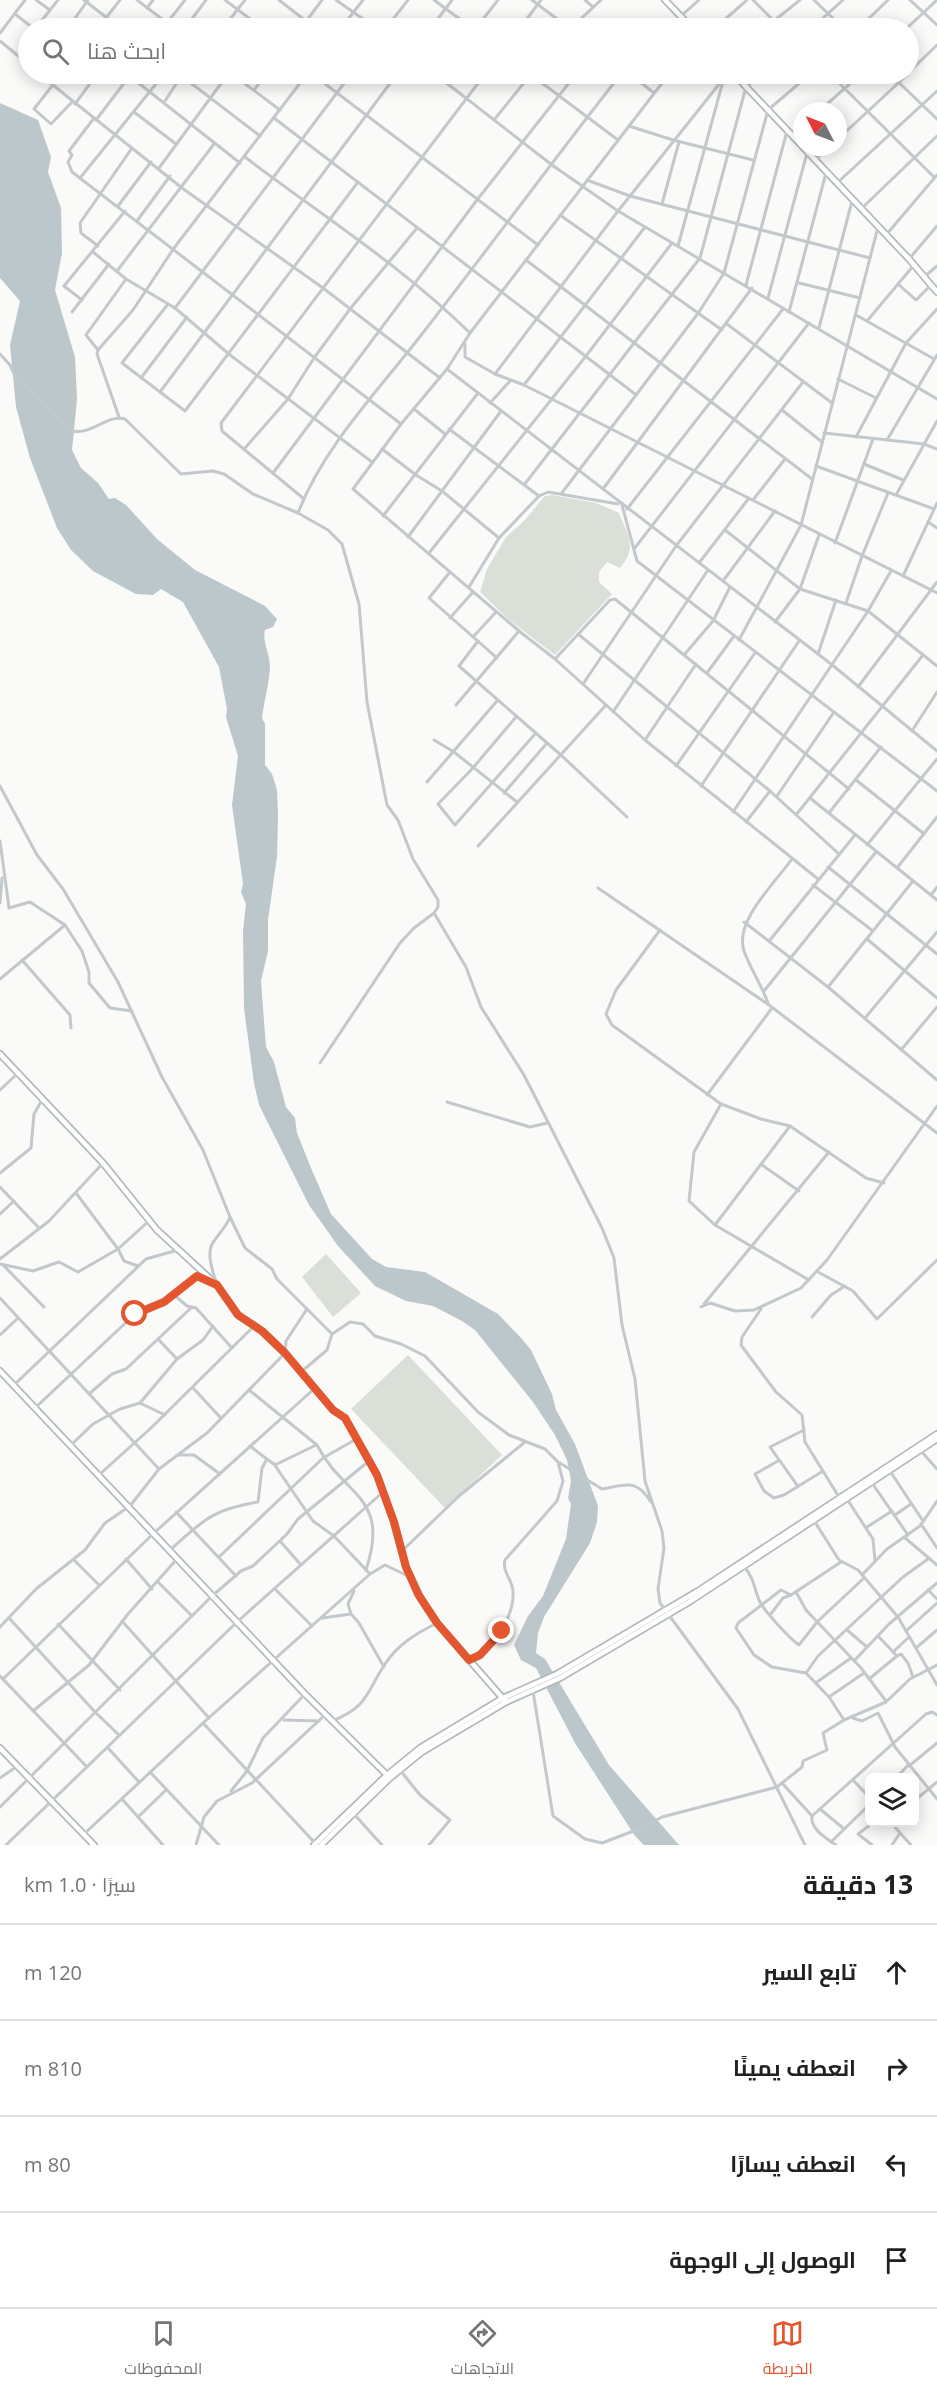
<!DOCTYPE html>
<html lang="ar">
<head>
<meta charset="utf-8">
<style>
  :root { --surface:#fff; --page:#f6f6f6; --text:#202124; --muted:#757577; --line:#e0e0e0; --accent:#e4572e }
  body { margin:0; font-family:"Open Sans",Cairo,sans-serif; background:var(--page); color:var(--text); direction:rtl }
  .controls { position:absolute; right:18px; bottom:18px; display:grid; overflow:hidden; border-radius:9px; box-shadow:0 3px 15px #0003 }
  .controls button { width:54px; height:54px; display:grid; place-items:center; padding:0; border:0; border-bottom:2px solid var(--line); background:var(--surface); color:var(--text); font:30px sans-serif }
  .compass { position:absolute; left:793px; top:102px; width:54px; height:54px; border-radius:50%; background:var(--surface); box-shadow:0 3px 15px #0003; rotate:312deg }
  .stop { position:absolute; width:18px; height:18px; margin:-14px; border:4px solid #e4572e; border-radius:50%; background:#fff }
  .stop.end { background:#e4572e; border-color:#fff; box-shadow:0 2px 6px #0008 }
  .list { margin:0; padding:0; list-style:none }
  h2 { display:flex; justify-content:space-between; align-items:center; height:78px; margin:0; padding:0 24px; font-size:26px }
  h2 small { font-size:20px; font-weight:400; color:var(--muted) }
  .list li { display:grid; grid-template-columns:39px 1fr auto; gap:18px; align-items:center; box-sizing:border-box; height:96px; padding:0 24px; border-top:2px solid var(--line) }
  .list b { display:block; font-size:22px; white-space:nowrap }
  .list em { font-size:20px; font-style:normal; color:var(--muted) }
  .icon { flex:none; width:33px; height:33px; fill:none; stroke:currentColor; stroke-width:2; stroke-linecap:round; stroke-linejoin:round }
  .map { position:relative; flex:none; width:937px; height:1845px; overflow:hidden; direction:ltr }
  .search { position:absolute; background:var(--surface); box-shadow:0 3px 15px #0003; left:18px; right:18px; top:18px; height:66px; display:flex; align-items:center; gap:15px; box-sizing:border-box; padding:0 21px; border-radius:33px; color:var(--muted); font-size:22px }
  .sheet { height:462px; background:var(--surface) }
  nav { display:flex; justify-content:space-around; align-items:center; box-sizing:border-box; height:84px; border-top:2px solid var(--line); background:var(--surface); font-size:16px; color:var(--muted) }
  nav a { display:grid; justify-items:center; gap:3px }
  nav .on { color:var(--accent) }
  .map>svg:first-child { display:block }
  .green { fill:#dadfd7 }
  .water { fill:#bbc7cb }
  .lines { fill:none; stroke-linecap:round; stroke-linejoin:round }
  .secondary-casing { stroke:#b3babf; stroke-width:8 }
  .street { stroke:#c3c8cc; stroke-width:3 }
  .secondary { stroke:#fff; stroke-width:4.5 }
  .route { stroke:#e4572e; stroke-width:8 }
</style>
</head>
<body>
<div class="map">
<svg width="937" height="1845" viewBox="0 0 937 1845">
  <rect width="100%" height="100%" fill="#fafaf8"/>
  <g class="green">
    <path d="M552,495L596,503L619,513C628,536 638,547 620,568L607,562L599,572V582L612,594L555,655L508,619L480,592L487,569L506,537L523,522L545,496Z"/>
    <path d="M326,1254L361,1293L333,1317L302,1277Z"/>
    <path d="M408,1355L502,1455L445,1508L351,1409Z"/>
  </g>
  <path class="water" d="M0,103L38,120L51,157L48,172L61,208L62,253L55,290L75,357L77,399L72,450L81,468L98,483L109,499L115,498L126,505L157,539L195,570L265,606L277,619L273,627L265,630C262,642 270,654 270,667C269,685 264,701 262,718L265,724V765L272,774L277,790L278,815L277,856L268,920V951L261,981L266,1047L274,1062L286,1107L295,1118L297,1133L311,1168L331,1214L372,1259L386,1267L425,1272L498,1314L522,1339L531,1350L552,1394L556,1410L575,1444L598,1506L597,1522L590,1543L544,1617L538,1633L536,1653L545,1659L609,1765L679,1845H644L635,1836L575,1743L536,1668L521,1660L514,1645L528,1616L543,1596L566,1539L571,1504L568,1498L571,1481L567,1460L555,1435L533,1402L475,1330L462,1321L433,1306L406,1301L375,1286L338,1246L309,1205L259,1105L254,1083L244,1008L243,931L246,904L241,892L243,884L232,805L238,756L226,717L227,709L219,667L183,602L161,589L153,595L136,594L93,571L71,550L57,528L30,458L16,407L10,345L20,301L0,278Z"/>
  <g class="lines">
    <g class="secondary-casing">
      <g id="secondary">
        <path d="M665,0L692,28"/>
        <path d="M734,74L909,259L937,292"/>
        <path d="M0,1054L103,1163L157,1230L217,1285L238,1315L262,1331L285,1353L333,1410L345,1418L377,1475L394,1522L406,1567L421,1599L437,1623L506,1702"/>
        <path d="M0,1371L305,1694L388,1776"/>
        <path d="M0,1748L94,1845"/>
        <path d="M314,1845L387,1775L420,1748L503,1698L557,1674L698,1591L937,1434"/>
        <path d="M321,1845L390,1778L422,1752L506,1702L560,1678L689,1602L937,1439"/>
      </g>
    </g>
    <g class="street">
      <path d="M36,0L50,10L58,0"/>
      <path d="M84,0L120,28"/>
      <path d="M137,0L174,28"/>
      <path d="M225,0L262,28"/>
      <path d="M279,0L306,21"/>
      <path d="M336,0L376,28"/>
      <path d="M434,0L472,28"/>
      <path d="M532,0L569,28"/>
      <path d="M585,0L593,7"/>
      <path d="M753,0L781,28"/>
      <path d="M814,0L843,28"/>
      <path d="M910,0L937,25"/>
      <path d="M147,8L153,0"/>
      <path d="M15,14L33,28"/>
      <path d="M681,16L699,0"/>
      <path d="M36,28L50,10"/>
      <path d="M68,28L88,0"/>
      <path d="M98,28L120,0"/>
      <path d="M163,28L185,0"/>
      <path d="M185,28L206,0"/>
      <path d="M223,28L245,0"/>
      <path d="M301,28L322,0"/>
      <path d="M341,28L363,0"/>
      <path d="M386,28L408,0"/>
      <path d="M431,28L452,0"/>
      <path d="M476,28L498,0"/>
      <path d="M520,28L541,0"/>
      <path d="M571,28L601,0"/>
      <path d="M715,28L747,0"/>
      <path d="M765,28L800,0"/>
      <path d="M812,28L843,0"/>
      <path d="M859,28L888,0"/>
      <path d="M907,28L937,0"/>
      <path d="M0,33L25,0"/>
      <path d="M0,41L28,64"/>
      <path d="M908,73L937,45"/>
      <path d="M39,74L182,188L323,288L440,378"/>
      <path d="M127,74L240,163"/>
      <path d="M179,74L260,136"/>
      <path d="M232,74L280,110"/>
      <path d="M312,74L538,245"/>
      <path d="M435,74L552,165L618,211L937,399"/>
      <path d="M530,74L618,140"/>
      <path d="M630,74L654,93"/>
      <path d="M669,74L470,333L447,369L401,424L353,489L519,631L555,659L645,740L818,879"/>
      <path d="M830,74L934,177"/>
      <path d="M890,74L937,119"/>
      <path d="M52,86L34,109L51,124L72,102"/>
      <path d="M254,90L266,74"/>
      <path d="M165,101L182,75"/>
      <path d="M75,104L97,74"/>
      <path d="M819,111L861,74"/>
      <path d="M134,112L176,144"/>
      <path d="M94,118L69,151L72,155L68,162L72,172L401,424"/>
      <path d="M274,118L635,394"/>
      <path d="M96,120L131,74"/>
      <path d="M494,120L531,74"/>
      <path d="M629,126L673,140L753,160"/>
      <path d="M791,135L802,125"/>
      <path d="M838,139L908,74"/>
      <path d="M245,157C321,215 402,266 470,333"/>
      <path d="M815,160L829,147"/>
      <path d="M159,168L228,74"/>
      <path d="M80,178L164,74"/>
      <path d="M587,180L630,196L870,258"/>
      <path d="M837,183L937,91"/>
      <path d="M662,204L679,142"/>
      <path d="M118,206L151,162"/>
      <path d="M862,208L937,136"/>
      <path d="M560,215L722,330"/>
      <path d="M137,221L170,176"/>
      <path d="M886,235L937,175"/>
      <path d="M98,246L81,233L80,223L132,148"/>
      <path d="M678,246L725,74"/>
      <path d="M93,252L126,279L175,308L230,355L372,462"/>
      <path d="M909,259L937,226"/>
      <path d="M526,260L812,479"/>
      <path d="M117,271L214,144"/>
      <path d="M924,277L937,266"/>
      <path d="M799,283L860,298"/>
      <path d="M898,284L916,300L931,285"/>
      <path d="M746,285L787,131"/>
      <path d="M768,298L807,153"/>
      <path d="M82,300L64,286L125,211"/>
      <path d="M168,304L122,363L185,411L358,182"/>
      <path d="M175,308L351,74"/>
      <path d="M72,312L109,264"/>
      <path d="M789,312L826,173"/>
      <path d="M856,315L934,359"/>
      <path d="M867,321L914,265"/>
      <path d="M727,324L832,403"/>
      <path d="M819,328L852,201"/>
      <path d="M465,344V357L495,374L524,385L937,593"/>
      <path d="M98,350L133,310L174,248L307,74"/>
      <path d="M0,354L10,365L16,378L73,431C92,435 107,414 125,419L181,474L213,471L224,474L253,494L298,513L328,530L342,544L359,604L367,702L387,805L398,820L413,859L438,900V907L434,913L466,967L481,1007L524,1075L602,1228L614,1258L622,1325L635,1379L645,1481L662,1531L664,1548L658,1589L660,1603L738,1709L805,1845"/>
      <path d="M447,369L831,664L937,751"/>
      <path d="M495,374L618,211L724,78"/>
      <path d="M141,378L187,317"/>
      <path d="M838,379L876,398"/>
      <path d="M524,385L645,227"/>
      <path d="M160,392L397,74"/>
      <path d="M490,403L510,381"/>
      <path d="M414,409L445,434"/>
      <path d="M782,410L822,442"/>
      <path d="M119,417L97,354L98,350L86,335L126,279"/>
      <path d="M449,429L539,496L548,492L618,504"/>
      <path d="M824,433L924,444L937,449"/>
      <path d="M856,437L906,343L937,309"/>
      <path d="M887,440L937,355"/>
      <path d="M245,448L288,399L314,358L350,309L417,228"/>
      <path d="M382,449L416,475L442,491L499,538"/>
      <path d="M864,464L903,480"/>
      <path d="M816,466L934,509"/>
      <path d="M273,473L477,200L576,74"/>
      <path d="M524,485L700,258L746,87L762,74"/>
      <path d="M603,489L752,288"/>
      <path d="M561,494L699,312L724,273L768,110L810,74"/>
      <path d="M896,495L937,421"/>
      <path d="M304,499L222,431L221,423L485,74"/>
      <path d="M753,500L785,459"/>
      <path d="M622,505L637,561L937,791"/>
      <path d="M627,509L783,309"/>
      <path d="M298,513C323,447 379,390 422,334C489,248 554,159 621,74"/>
      <path d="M383,516L478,393"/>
      <path d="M928,522L937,528"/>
      <path d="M725,530L800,589L868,611L937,666"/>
      <path d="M408,537L501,411"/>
      <path d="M835,543L873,439"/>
      <path d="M634,549L809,323"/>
      <path d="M429,553L586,356L672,243"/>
      <path d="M699,563L749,498"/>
      <path d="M450,572L429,598L497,658"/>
      <path d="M903,576L937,503"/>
      <path d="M723,581L775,511"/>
      <path d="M469,587L499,538L539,496"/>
      <path d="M846,603L862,556L888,493"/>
      <path d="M450,618L473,592"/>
      <path d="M775,622L800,589L819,535"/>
      <path d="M578,634L770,791L839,854"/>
      <path d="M473,637L496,612"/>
      <path d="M739,640L801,525L878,227"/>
      <path d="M478,641L459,666L562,756L627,817"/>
      <path d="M818,654L836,600"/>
      <path d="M684,655L713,621L730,587"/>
      <path d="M555,659L610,600L615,599L849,789"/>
      <path d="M707,673L734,636"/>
      <path d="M583,684L676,546L803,382"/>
      <path d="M858,687L937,582"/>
      <path d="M456,705L519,631"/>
      <path d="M613,712L708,570"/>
      <path d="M516,717L472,769L438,804L455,825L535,734"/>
      <path d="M912,731L937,692"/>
      <path d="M434,740L454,752L517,802"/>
      <path d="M645,740L696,664"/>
      <path d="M676,766L755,653"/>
      <path d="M856,780L923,833"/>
      <path d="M427,782L497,701"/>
      <path d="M0,786L37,855L63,889L118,982L162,1077L203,1150L230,1217C226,1227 220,1232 214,1241C205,1253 213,1270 216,1283"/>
      <path d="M701,786L799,641"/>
      <path d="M504,793L547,743"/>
      <path d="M777,796L834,712"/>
      <path d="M810,798L937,900"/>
      <path d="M733,812L868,611L891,571"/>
      <path d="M829,813L881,747"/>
      <path d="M796,815L923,655"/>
      <path d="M746,822L770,791"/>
      <path d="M0,841L9,908L30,902L65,925L82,951L89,972V983L110,1008L132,1011"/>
      <path d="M867,845L937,759"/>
      <path d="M478,846L606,705"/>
      <path d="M828,867L937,954"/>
      <path d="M897,868L937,817"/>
      <path d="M813,885L873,931"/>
      <path d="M598,888L769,1005L937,1133"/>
      <path d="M931,895L937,887"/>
      <path d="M0,903L2,878"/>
      <path d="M744,922L828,987L937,1080"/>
      <path d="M660,930L616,990L606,1014L612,1025L721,1104L761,1119L790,1126L866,1178L884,1183"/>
      <path d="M867,939L937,998"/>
      <path d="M770,940L855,835"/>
      <path d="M22,960L70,1015L71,1028"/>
      <path d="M0,979L65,925"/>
      <path d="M828,987L913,881"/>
      <path d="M764,991L876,852"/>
      <path d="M768,1003C761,984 750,968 744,951C734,921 775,883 792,859"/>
      <path d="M865,1018L937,932"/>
      <path d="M901,1050L937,1007"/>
      <path d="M320,1063L400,943L414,928L434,913"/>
      <path d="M0,1090L17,1074"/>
      <path d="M707,1095L772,1008"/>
      <path d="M447,1102L530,1127L547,1123"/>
      <path d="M721,1104L694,1152L689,1201L715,1225L809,1280"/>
      <path d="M762,1165L799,1191"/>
      <path d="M0,1173L31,1148L34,1114L42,1100"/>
      <path d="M0,1187L39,1228"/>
      <path d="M76,1193L118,1249L124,1261L138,1266"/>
      <path d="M0,1214L14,1201"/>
      <path d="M230,1217L245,1248L272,1269L277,1279L332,1334L327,1350L301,1372"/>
      <path d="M715,1225L790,1126"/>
      <path d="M0,1259L49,1221L103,1163"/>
      <path d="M0,1264L33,1271L59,1262L78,1272L118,1249L150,1220"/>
      <path d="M3,1265L44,1307"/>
      <path d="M818,1272L853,1291L877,1319L937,1260"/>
      <path d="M173,1294L187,1306L196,1308L232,1348"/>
      <path d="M0,1298L159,1469"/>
      <path d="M704,1304L829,1152"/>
      <path d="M701,1307L710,1303L735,1311L754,1310L801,1288L827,1260L937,1106"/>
      <path d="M761,1309L742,1337L741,1345L776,1392L802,1415L805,1442L839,1497"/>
      <path d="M812,1317L831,1295L845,1286"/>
      <path d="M332,1334L350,1322L363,1324L375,1336L401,1344L425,1356L478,1412L509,1435L545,1449L558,1462L563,1481L557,1501L505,1560C502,1572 512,1579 513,1591C515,1616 492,1651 469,1660"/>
      <path d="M0,1335L18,1318"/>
      <path d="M158,1339L177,1359"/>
      <path d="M14,1385L146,1259L178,1250"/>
      <path d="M193,1388L220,1417"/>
      <path d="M249,1390L317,1445C343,1497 391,1495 366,1570"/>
      <path d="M89,1394L112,1374L126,1369L192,1307"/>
      <path d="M140,1403L165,1415"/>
      <path d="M35,1408L135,1314L164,1302L193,1277L205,1278"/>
      <path d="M72,1444L93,1424L120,1409L140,1403L177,1359L203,1340L213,1326"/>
      <path d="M250,1446L268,1460"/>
      <path d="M921,1451L937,1469"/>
      <path d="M177,1455H194L220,1474"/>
      <path d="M778,1461L755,1474L764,1491L774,1498L784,1495L823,1471"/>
      <path d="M560,1463L602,1489C626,1485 636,1478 651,1502"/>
      <path d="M274,1464L313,1521L334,1536L370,1574"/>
      <path d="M890,1471L923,1521"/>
      <path d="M100,1474L151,1428L254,1326"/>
      <path d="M872,1483L908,1535"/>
      <path d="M797,1485L770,1447L804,1430"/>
      <path d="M847,1499L873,1539L875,1561"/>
      <path d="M176,1512L236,1576"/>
      <path d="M895,1515L911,1504"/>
      <path d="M813,1519L839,1560L858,1570L898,1617L937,1685"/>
      <path d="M921,1524L937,1548"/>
      <path d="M867,1527L892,1511"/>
      <path d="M904,1537L937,1565"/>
      <path d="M280,1541L301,1565"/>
      <path d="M170,1550C204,1520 211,1510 258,1502L262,1468L267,1459L275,1465L316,1445"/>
      <path d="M403,1550L459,1496L525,1442"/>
      <path d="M219,1557L323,1458L358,1438"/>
      <path d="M126,1559L152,1589"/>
      <path d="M74,1560L99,1585"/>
      <path d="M744,1566C755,1581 753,1585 759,1600C763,1610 790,1639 799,1645L817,1622L864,1578"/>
      <path d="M862,1575L887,1549L920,1526L937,1501"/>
      <path d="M158,1582L192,1616"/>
      <path d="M275,1589L312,1626"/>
      <path d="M928,1590L937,1599"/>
      <path d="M796,1592L806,1610L861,1668L886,1701"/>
      <path d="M791,1595L781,1590L738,1623L736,1628L754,1655L772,1667L806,1673L829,1697L844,1720L886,1702L910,1679L937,1665"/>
      <path d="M351,1614L348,1604L354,1591"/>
      <path d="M770,1615L783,1598L791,1595L841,1562"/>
      <path d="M9,1618L96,1713L119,1735"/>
      <path d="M322,1618L351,1614L359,1623L384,1667"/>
      <path d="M122,1621L209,1718"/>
      <path d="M58,1624L120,1690"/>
      <path d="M0,1627L36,1589L85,1550L105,1523L130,1506L159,1469L207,1433L285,1353L286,1341L307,1309"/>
      <path d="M847,1630L867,1647"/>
      <path d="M906,1631L937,1603"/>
      <path d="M878,1636L897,1656L901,1654L908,1663L913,1677"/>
      <path d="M916,1648L937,1630"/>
      <path d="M893,1652L909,1637"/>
      <path d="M854,1661L889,1624L937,1583"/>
      <path d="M806,1673L818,1656L903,1577L928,1559"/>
      <path d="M0,1676L87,1767"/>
      <path d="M3,1679L154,1533L315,1388"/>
      <path d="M869,1679L897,1656"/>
      <path d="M817,1682L851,1658"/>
      <path d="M533,1691L553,1816L585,1839L602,1843L644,1827L662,1817L777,1787L802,1767L803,1761L827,1750L823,1733L844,1720"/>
      <path d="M829,1697L864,1673"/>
      <path d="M33,1711L89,1665L128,1614L177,1559"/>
      <path d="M853,1718L862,1721L878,1713L895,1747L937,1799"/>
      <path d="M284,1720L319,1721"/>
      <path d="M332,1721C368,1707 366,1693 385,1664C398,1644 417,1633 437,1623"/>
      <path d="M203,1723L316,1844"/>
      <path d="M108,1748L139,1782"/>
      <path d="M909,1766L937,1743"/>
      <path d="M400,1770L420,1795L450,1820L429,1845"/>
      <path d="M150,1772L219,1845"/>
      <path d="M0,1778L16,1767"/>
      <path d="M896,1778L908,1765"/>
      <path d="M853,1780L870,1798"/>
      <path d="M782,1783L812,1816C810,1829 826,1838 836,1845"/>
      <path d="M231,1791L247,1771L263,1738L305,1694"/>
      <path d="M122,1799L163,1845"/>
      <path d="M914,1801L937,1782"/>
      <path d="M0,1807L212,1596L241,1571L253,1566L287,1534L298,1519L369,1461"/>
      <path d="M820,1809L843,1828"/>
      <path d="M353,1813L382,1845"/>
      <path d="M812,1816L926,1714L932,1712L937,1715"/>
      <path d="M138,1817L166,1790"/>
      <path d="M891,1822L900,1833L892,1845"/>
      <path d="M900,1833L911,1845"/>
      <path d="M84,1834L203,1723L370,1574L385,1565L408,1576"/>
      <path d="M831,1842L870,1804"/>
      <path d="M6,1845L237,1622L383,1492"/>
      <path d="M196,1845L204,1817L217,1801L252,1783L326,1714"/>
      <path d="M872,1845L858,1834L874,1822"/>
    </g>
    <use href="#secondary" class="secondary"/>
  </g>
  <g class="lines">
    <path class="route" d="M135,1314L164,1302L197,1276L217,1285L238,1315L262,1331L285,1353L333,1410L345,1418L377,1475L394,1522L406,1567L418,1594L437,1623L469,1660L480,1655L502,1631"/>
  </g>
</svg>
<div class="controls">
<button><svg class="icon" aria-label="layers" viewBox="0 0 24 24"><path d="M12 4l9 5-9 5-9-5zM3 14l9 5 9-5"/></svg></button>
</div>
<svg class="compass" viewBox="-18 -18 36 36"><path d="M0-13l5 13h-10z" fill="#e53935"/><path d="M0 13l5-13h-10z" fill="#757577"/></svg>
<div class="stop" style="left:135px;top:1314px"></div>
<div class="stop end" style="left:502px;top:1631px"></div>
<div class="search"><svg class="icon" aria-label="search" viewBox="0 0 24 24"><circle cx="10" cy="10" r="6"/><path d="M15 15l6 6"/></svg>ابحث هنا</div>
</div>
<section class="sheet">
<h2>13 دقيقة<small>سيرًا · 1.0 km</small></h2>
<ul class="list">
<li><svg class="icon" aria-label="ahead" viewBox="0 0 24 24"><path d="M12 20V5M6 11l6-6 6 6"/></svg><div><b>تابع السير</b></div><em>120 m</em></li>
<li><svg class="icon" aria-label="right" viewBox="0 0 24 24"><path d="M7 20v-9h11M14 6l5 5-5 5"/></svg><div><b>انعطف يمينًا</b></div><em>810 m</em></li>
<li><svg class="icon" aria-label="left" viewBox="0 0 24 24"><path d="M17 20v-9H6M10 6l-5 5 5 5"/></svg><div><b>انعطف يسارًا</b></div><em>80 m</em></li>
<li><svg class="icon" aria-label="arrive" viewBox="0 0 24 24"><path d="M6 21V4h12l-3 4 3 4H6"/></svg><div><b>الوصول إلى الوجهة</b></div></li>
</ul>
</section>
<nav>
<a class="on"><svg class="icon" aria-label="map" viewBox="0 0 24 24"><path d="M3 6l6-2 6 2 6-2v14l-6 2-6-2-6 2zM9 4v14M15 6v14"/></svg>الخريطة</a>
<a><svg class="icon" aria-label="directions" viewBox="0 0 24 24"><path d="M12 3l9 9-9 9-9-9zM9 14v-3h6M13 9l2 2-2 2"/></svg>الاتجاهات</a>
<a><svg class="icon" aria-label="saved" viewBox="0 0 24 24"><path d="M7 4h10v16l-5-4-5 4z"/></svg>المحفوظات</a>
</nav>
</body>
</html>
